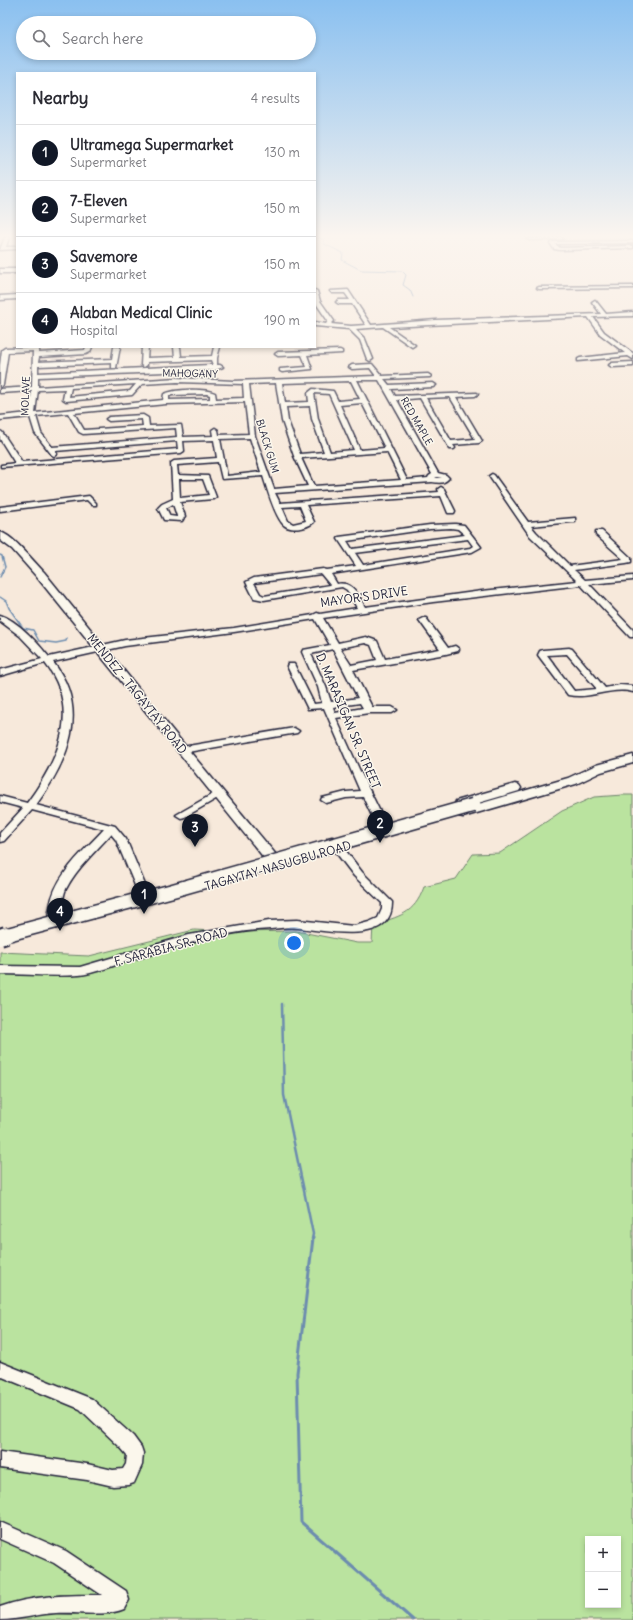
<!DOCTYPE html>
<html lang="en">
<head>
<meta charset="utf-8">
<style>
  :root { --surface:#fff; --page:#f2f2f3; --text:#2b2b33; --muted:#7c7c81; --line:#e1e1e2; --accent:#111827 }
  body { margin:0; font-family:Delius,sans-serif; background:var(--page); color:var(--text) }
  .controls { position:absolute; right:12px; bottom:12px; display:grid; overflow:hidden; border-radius:0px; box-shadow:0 2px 6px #0003 }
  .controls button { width:36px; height:36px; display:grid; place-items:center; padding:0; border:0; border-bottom:1px solid var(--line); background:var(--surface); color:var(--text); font:20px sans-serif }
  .you { position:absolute; left:294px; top:943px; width:14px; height:14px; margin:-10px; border:3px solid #fff; border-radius:50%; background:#1a73e8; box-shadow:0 0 0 6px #1a73e833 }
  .badge { display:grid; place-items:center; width:26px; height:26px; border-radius:50%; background:var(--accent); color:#fff; font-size:13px; font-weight:700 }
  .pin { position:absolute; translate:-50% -33px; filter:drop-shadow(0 1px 2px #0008) }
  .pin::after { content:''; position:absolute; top:21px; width:14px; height:12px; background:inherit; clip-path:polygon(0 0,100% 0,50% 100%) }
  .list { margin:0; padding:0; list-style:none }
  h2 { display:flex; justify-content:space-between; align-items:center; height:52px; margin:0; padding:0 16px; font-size:17px }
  h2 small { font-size:13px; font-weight:400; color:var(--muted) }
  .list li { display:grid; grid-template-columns:26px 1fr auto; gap:12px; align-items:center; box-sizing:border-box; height:56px; padding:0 16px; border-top:1px solid var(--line) }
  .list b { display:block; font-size:15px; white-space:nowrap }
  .list p { margin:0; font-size:13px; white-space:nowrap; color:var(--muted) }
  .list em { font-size:13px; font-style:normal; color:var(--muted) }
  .icon { flex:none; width:22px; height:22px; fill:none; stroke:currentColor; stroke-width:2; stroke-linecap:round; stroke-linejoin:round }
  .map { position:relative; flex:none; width:633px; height:1620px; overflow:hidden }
  .search { position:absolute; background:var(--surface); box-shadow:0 2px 6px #0003; left:16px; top:16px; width:300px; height:44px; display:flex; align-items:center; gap:10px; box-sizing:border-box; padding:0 14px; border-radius:22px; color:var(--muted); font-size:15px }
  .panel { position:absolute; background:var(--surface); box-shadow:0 2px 6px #0003; left:16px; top:72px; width:300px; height:276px; border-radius:0px }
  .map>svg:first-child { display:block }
  .green { fill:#bae39f; stroke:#6e826d; fill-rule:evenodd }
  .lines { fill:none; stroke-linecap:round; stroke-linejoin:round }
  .stream-far3 { stroke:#6c8caf; stroke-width:1 }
  .stream-far2 { stroke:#6c8caf; stroke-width:1.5 }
  .stream-far1 { stroke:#6c8caf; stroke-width:2.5 }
  .stream { stroke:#6c8caf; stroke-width:3 }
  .minor-casing { stroke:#22223b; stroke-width:3 }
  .major-casing { stroke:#22223b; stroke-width:3 }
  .minor { fill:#fbf7ec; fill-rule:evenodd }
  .major { fill:#fbf7ec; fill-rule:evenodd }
  .major-bridge-far1-casing { stroke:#22223b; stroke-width:16; stroke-linecap:butt }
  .major-bridge-casing { stroke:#22223b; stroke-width:20; stroke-linecap:butt }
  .major-bridge-far1 { stroke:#fbf7ec; stroke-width:13 }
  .major-bridge { stroke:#fbf7ec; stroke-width:16 }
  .labels { text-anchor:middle; stroke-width:3; stroke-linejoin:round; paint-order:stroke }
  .far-street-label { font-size:10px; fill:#22223b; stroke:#fbf7ec }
  .street-label { font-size:12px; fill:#22223b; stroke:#fbf7ec }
</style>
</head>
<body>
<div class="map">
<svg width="633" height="1620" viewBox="0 0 633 1620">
  <rect width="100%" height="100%" fill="#f7e9db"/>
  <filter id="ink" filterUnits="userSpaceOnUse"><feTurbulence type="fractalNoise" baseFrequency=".025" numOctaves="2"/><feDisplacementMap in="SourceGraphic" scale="8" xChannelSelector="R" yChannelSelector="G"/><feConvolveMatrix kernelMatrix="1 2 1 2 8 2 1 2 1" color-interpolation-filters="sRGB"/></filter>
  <g filter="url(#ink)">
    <path class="green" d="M623,795H633V1620H0V952L89,956L194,930L239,932L296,931L357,943H372L373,925C399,916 414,915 424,887L456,879L473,854L500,853L562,811L594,797ZM588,1539H618V1605H588Z"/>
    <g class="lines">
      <path class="stream-far3" d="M317,237L323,239L324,244L343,253L342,260L361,270L402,271L406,275L403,285L410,290L413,297"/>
      <g class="stream-far2">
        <path d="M0,555L2,556L5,567L0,577"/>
        <path d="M0,597L6,601L9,608L23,628L33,630L39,641L56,643L66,641L67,638"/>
      </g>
      <path class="stream-far1" d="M282,1004L284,1095L313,1234L312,1239"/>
      <path class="stream" d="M313,1238L297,1373L301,1522L413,1620"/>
      <g class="minor-casing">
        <g id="minor">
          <path d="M5,237H9L6,247H17V249L0,250Z"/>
          <path d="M561,237L563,239L529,240L527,239Z"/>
          <path d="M633,241V243L555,244L560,248L633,246V248L560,250L554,249L550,243L552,242Z"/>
          <path d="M633,286V288L539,289L537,288L539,287Z"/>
          <path d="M315,290L317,291L320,301L334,321L331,324L351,326L366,325L352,304H339L336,302L339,300H350L345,293H332L330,291L348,290L371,325L436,320L601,314L592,302L595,300L606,314L633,312V316L593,317L604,332L631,352L633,353V359L628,356L578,361V359L580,358L625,353L600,334L588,317L389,327L415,345L412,347L383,327L355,329L365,339L373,359L370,361L367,359L360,340L349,329L315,326V322L326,324L328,321L315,302Z"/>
          <path d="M17,295V299L0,300V296Z"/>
          <path d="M36,347L39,349V353L85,350L86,347H92L90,352L86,354L39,357L38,362L112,359L114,347H120L116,368H112V363L38,366V373L210,365H220L223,367L215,370L38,377V387L177,378L233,381L376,376L370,368L352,369L349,367L352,365L372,364L382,376L428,374L431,376L430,377L384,379L389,385L433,383L436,385L433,387L391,389L395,396L477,393L478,394L475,396L456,397L482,441L479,443L453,445L455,448L454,449H450L420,398L397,400L438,473L446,475L449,478C444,484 439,483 432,482L275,493L280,503L439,492L438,489L441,487L444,489L455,511L454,513H448L441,496L306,505L314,522C306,529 289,532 282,523C274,513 267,489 263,476L222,479L218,462L177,465L178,475L208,476L216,497L213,499L180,502L185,516L182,521L164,520L158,508L162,504L173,499L171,463L174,461L217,458L214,440L183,441L184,451L181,453L1,467V465L15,463L0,439V431L2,432L22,462L178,449L177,441L55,451L57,454L54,456L52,455L35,433L30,417L0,420V416L29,413L32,391L0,393V389L32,387L33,351L8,352L3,385L0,387V365L2,350L5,348ZM357,380H379L432,474L429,476L428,478L407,480ZM351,381L360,399L338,401L333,391L313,389L308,393L309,402L285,403L282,383ZM177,382L243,384L244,398L216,399L215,393C204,388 175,389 164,394L163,400L35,413L38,390L65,389L63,399L66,401L132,395L142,384ZM276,383L282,421L294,456L308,486L274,489L255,436L249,384ZM136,384L130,391L69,397L71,388ZM314,393L329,394L354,450L330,452L318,419ZM207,394L210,395V399L169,400V396L172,395ZM450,397L475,439L451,441L426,398ZM245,402L249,434L219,435L218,430L215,428L212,430L213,436L183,437L181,425L149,426L148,418L143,415L109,417L106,419L109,421L142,419L143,426L84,430L74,413L166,404ZM362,403L385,448L360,450L340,405ZM310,406L312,419L324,452L300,454L288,421L286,407ZM68,413L79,432L83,434L176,428L177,437L52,447L41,433L36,416ZM250,438L261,472L227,476L220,439ZM387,452L401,480L314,486L301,458ZM437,477L442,478H435ZM179,479H203L209,495L180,498ZM173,504L177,516V517L170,516L166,508ZM300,506L306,521L293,524L288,521L282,507Z"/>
          <path d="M142,347H148L147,358L175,357L174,347H180L181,357L212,356L214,347H220L217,358V365H213L211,360L147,362V365L144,367L141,365Z"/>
          <path d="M340,350L342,351V353L307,355L312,369L282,372L280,371V369L307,367L302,355L278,356L275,354L278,352Z"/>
          <path d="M633,362V366L612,367L609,365L612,363Z"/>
          <path d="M492,474L494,475L528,522L575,518V522H572L531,526L536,532L570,566L623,559L596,535V531H602L631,558V562L626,563L574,570L585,580L633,576V580L589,584L633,630V637H630L581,585L433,602L323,618L338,643L366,637L377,641L385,659L440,649L419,620L423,618H426L448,648L455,646L459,649L458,651L446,654L353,670L372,707H392L397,710L392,713H369L336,718L359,769L387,826L382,829L377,826L363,797L346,798L326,803L321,800L322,798L346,792L360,791L324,708L308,709L287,666L288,664H294L314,704L322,703L318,687L302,652L303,650L330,645L315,619L234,632L125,646L53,662C91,710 68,761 36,805L115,826L126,839L148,892L147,895H139L116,840L111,834C95,852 77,868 66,889C62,898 62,912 58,919H50C48,915 49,911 50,907C54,876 84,851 104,829L32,810L4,841L0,842V833L23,808L0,802V796L27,803C58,761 82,710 45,663L0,676V670L42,659L20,636L0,621V615C17,620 38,643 49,657L125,640L234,628L313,615L317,613L320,614L357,608L347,590L342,587L264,600L254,598L246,582L254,578L323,569L327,570L356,566L338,539L339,537L430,525L455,524L464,525L481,547L472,552L331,574L337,584C353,581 358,595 365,607L482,591L577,581L530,536L489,476ZM451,528L458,529L465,535L352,549L347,541L430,529ZM468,539L473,546L470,548L363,565L355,553ZM321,574L330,585L264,596L260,594L254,583ZM365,643L371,645L377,660L351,665L340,648ZM333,649L358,698L331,702L326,687L311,654ZM360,703L363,708L335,713L333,707Z"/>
          <path d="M89,496L96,503V505H92L87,500L0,511V507Z"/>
          <path d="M569,648L572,649L605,688L620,685L633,686V692C611,686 590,700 568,695L538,655L540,651L543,650ZM567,654L597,689L574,691L547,655Z"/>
          <path d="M294,728L299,731L297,733L182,753L177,750L182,747Z"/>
          <path d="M218,791L221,792L223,794L221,796L185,817L181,818L176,815Z"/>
          <path d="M332,837L336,838L362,872L392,902C393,947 325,930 298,928C289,927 280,928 271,929C223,931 177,947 132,960C116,964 94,974 79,975C53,977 26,974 0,974V966L80,967L189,935L269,921L297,920L354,926L369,922L378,918L382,909V903L354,876L328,842L327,840L328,838Z"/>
          <path d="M0,1362L92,1399L133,1436L141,1447L143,1453L142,1465L134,1483L128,1485L113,1486L87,1480L0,1468V1452L87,1464L113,1470L123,1469L126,1464L127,1455L121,1448L80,1409L0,1376Z"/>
          <path d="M0,1522L66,1551L126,1591L129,1600L124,1609C105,1617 77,1612 56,1613C37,1614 19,1620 0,1620V1607C33,1595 67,1595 102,1595L54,1563L0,1539Z"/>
        </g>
      </g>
      <g class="major-casing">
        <g id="major">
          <rect x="0" y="269" width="17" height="4"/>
          <path d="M0,532C14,536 33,561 44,572L186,747L283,863L285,866L283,869L278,870L273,869L36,576L12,549L0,540Z"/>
          <path d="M633,755V763L601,772L576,784L463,817L458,816L456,813L458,810L568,778L596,765Z"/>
          <path d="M515,784L519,785L521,788L519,791L461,808L456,807L455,804L456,801Z"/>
        </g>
      </g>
      <use href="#minor" class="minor"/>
      <use href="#major" class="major"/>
      <g class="major-bridge-far1-casing">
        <path id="major-bridge-far1" d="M2,936L171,891L474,805"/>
      </g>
      <g class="major-bridge-casing">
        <path id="major-bridge" d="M0,937L6,935"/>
      </g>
      <use href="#major-bridge-far1" class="major-bridge-far1"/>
      <use href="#major-bridge" class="major-bridge"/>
    </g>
  </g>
  <linearGradient id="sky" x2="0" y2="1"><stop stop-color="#8ac0f0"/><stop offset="0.51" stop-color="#fbf5ef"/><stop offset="1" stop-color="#fbf5ef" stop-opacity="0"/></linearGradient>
  <rect width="633" height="463" fill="url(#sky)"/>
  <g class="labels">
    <g class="far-street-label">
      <text transform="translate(190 373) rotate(1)" y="4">MAHOGANY</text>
      <text transform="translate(25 396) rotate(-88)" y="4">MOLAVE</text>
      <text transform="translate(417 421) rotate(60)" y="4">RED MAPLE</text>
      <text transform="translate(268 446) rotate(73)" y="4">BLACK GUM</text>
    </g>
    <g class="street-label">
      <text transform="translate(364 597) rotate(-8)" y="4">MAYOR'S DRIVE</text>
      <text transform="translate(137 694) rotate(51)" y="4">MENDEZ - TAGAYTAY ROAD</text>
      <text transform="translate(348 721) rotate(67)" y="4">D. MARASIGAN SR. STREET</text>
      <text transform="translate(278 866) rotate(-16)" y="4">TAGAYTAY-NASUGBU ROAD</text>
      <text transform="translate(171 947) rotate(-15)" y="4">F. SARABIA SR. ROAD</text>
    </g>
  </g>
</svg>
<div class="controls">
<button>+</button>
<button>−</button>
</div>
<div class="you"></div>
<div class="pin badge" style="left:144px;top:914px">1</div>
<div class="pin badge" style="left:380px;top:843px">2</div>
<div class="pin badge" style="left:195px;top:847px">3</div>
<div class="pin badge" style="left:60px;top:931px">4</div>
<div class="search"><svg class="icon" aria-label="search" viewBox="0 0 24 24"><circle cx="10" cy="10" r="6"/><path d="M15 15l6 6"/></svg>Search here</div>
<section class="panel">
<h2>Nearby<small>4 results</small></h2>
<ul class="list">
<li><span class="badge">1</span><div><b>Ultramega Supermarket</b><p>Supermarket</p></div><em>130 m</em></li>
<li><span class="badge">2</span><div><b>7-Eleven</b><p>Supermarket</p></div><em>150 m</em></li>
<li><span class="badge">3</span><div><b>Savemore</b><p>Supermarket</p></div><em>150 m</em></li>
<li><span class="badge">4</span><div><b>Alaban Medical Clinic</b><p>Hospital</p></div><em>190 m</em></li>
</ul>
</section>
</div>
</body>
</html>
